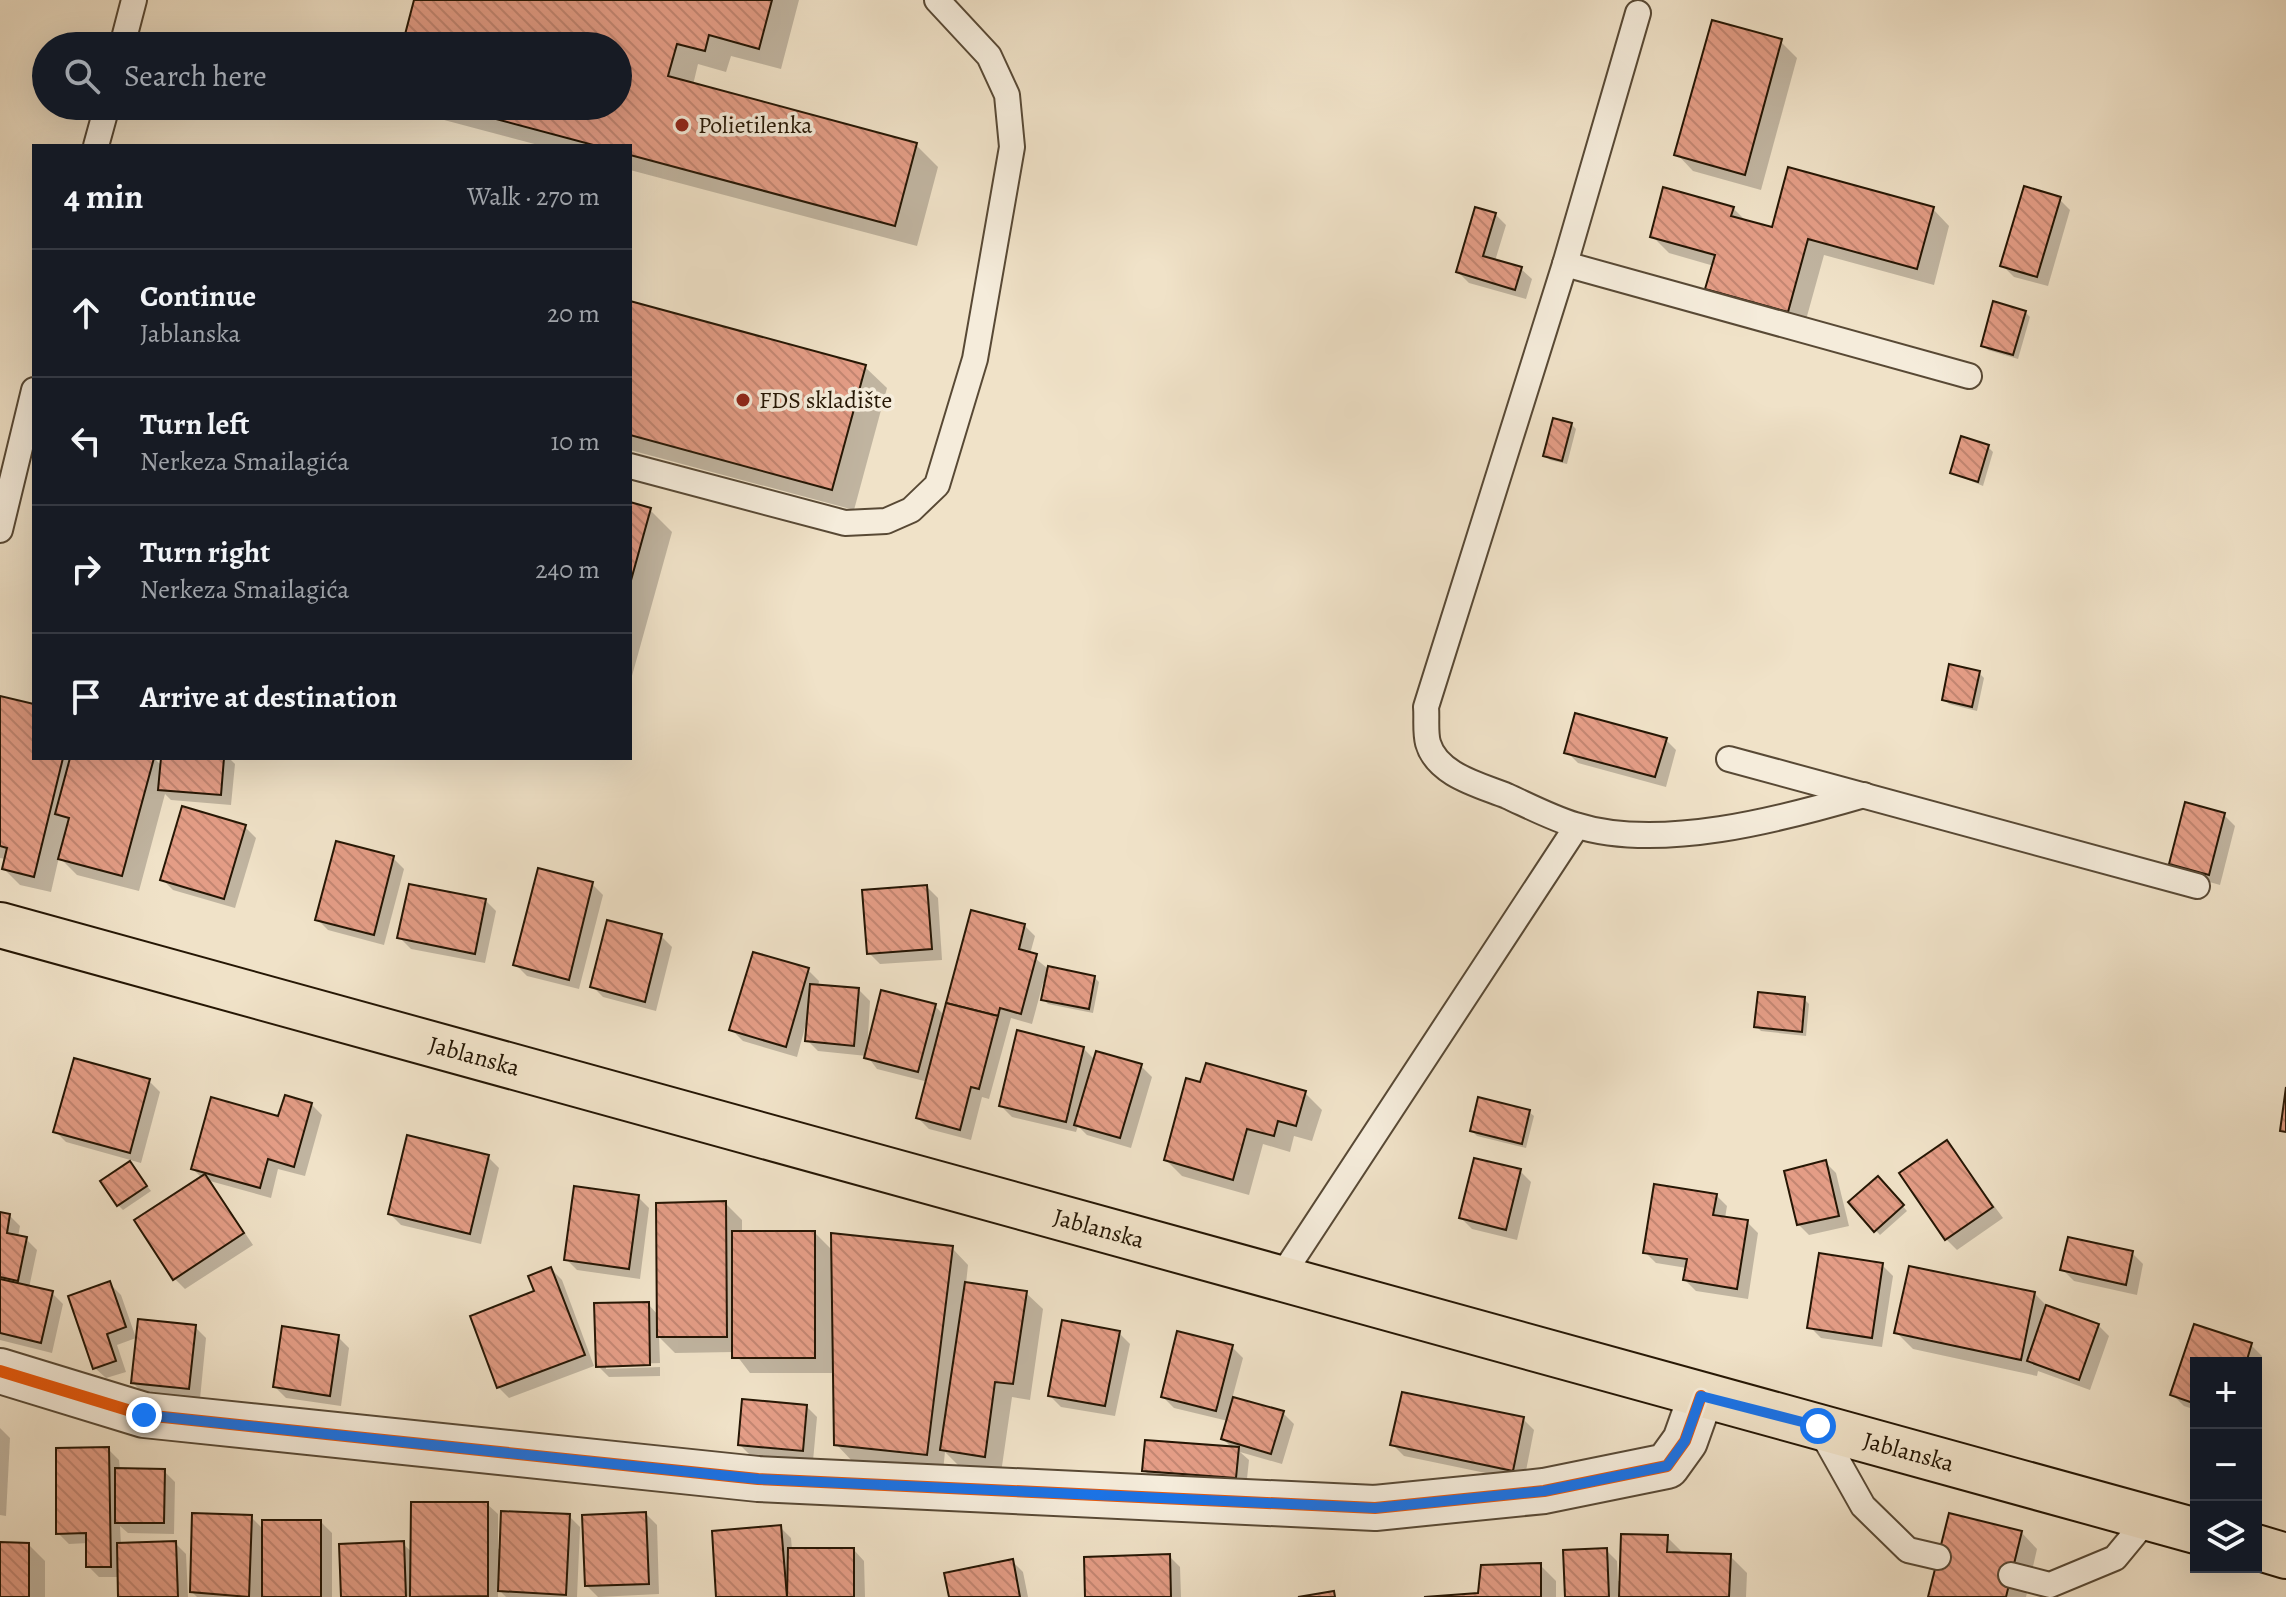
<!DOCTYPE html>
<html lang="en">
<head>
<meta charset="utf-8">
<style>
  :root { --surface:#171b24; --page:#242831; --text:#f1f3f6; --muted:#9ea1a6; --line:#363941 }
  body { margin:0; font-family:Alegreya,serif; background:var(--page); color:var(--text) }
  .controls { position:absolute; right:24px; bottom:24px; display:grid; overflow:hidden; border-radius:0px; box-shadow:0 8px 32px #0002 }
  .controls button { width:72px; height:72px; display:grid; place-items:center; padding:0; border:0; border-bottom:2px solid var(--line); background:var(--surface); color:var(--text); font:40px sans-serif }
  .stop { position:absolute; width:24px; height:24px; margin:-18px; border:6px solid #1a73e8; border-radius:50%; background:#fff }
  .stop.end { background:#1a73e8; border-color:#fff; box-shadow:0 2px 8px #0008 }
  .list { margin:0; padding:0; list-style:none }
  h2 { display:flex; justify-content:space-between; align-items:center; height:104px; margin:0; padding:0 32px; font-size:34px }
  h2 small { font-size:26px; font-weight:400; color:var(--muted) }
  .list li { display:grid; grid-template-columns:52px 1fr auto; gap:24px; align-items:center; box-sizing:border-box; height:128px; padding:0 32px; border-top:2px solid var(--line) }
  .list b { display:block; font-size:30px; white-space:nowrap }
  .list p { margin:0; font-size:26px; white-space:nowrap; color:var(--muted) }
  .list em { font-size:26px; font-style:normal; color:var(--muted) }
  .icon { flex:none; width:44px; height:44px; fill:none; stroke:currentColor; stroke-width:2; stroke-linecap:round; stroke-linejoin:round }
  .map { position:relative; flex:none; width:2286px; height:1597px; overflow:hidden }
  .search { position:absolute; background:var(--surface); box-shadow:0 8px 32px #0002; left:32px; top:32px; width:600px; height:88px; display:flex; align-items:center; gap:20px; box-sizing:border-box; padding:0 28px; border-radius:44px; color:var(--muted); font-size:30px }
  .panel { position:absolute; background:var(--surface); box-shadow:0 8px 32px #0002; left:32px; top:144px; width:600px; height:616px; border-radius:0px }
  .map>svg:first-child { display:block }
  .shadow { fill:#0003 }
  .building { fill:url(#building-back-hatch); stroke:#251604; stroke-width:2 }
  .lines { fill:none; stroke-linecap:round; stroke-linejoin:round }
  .lane-casing { stroke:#584935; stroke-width:28 }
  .street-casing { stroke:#584935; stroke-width:48 }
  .primary-casing { stroke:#251604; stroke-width:48 }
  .lane { stroke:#f5ecdb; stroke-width:24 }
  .street { stroke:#f5ecdb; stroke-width:44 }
  .primary { stroke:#f0e2c8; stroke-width:44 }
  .cycleway-casing { stroke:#f5ecdb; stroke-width:17 }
  .cycleway { stroke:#e8590c; stroke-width:12 }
  .route { stroke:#1a73e8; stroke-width:10 }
  .poi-dot { fill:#8f2418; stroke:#f5ecdb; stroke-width:3 }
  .labels { text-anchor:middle; stroke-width:7; stroke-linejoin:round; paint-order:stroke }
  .poi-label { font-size:24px; fill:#251604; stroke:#f5ecdb; text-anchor:start }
  .street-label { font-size:24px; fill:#251604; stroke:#f5ecdb }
</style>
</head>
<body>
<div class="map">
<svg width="2286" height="1597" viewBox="0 0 2286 1597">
  <defs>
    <pattern id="building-back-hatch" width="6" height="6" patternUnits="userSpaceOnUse" patternTransform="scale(2)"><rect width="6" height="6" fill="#e49d86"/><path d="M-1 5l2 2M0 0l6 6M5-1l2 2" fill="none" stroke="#c38672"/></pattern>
  </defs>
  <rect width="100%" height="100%" fill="#f0e2c8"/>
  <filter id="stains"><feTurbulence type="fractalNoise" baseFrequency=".0025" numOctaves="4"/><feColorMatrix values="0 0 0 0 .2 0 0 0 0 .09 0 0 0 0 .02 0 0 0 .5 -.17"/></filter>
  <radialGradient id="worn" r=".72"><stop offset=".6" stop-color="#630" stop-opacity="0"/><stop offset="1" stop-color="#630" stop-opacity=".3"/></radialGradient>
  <g class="shadow">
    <path d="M416,0H799L781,69L731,56L726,72L698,64L693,85L916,145L938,167L917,246L630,170V146H542L414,112L408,106H618V46H404Z"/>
    <path d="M1780,41L1797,58L1761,190L1693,171L1677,154Z"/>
    <path d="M2059,199L2070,210L2048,286L2014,277L2003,266Z"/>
    <path d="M1733,208L1747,222L1773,229L1933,209L1949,226L1934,285L1824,255L1804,327L1724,305L1708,289L1714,266L1669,253L1652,236Z"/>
    <path d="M1495,214L1506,225L1495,261L1521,269L1532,279L1526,299L1469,283L1458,272Z"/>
    <path d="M630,303L865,367L887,388L854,510L630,450Z"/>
    <path d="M2025,312L2030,317L2018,359L1988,350L1983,345Z"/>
    <path d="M1571,424L1576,429L1567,464L1550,460L1545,455Z"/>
    <path d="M1988,447L1993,452L1983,486L1952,473Z"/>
    <path d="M630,504L650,510L672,532L630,683Z"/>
    <path d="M1979,673L1984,678L1977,711L1949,704L1944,699Z"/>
    <path d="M0,698L34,706V758H154L162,766L163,758H229L235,764L231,805L171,800L165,794L139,891L77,875L59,857L51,892L20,885L4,869L6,859L0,858Z"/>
    <path d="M1665,739L1676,750L1666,787L1578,763L1567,752Z"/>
    <path d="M2224,815L2235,826L2220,885L2182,874L2171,863Z"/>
    <path d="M245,827L256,838L235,908L173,890L162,879Z"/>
    <path d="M393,858L404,869L384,945L328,930L317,919Z"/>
    <path d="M592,884L603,895L579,989L527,976L516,965Z"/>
    <path d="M927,887L938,898L942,960L880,964L869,953Z"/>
    <path d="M485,900L496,911L485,963L411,949L400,938Z"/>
    <path d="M1024,925L1035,936L1030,954L1047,968L1094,977L1099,982L1093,1013L1048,1004L1043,999L1046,984L1043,983L1032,1024L1011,1018L989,1099L982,1097L971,1140L929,1129L918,1118L928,1082L877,1069L867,1056L818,1051L807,1040L806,1024L797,1057L743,1041L732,1030L808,970L819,981L818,987L859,990L870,1001L867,1053L935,1006L945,1016Z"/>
    <path d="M661,936L672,947L656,1011L603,997L592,986Z"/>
    <path d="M1804,999L1809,1004L1806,1036L1761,1031L1756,1026Z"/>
    <path d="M1083,1048L1095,1060L1141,1066L1152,1077L1131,1148L1087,1135L1078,1126L1076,1132L1012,1117L1001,1106Z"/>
    <path d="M149,1081L160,1092L141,1163L66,1142L55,1131Z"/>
    <path d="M1201,1084L1305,1093L1322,1110L1312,1141L1294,1136L1290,1152L1263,1144L1249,1195L1182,1176L1166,1160Z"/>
    <path d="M311,1104L322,1115L305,1176L278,1169L271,1198L210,1181L253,1245L185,1289L174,1278L202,1178L193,1169Z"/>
    <path d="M1529,1112L1534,1116L1526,1148L1477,1136L1472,1131Z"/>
    <path d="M1947,1142L2003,1218L1957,1250L1946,1239Z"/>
    <path d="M488,1157L499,1168L481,1244L401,1225L390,1214Z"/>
    <path d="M1825,1162L1836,1173L1849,1226L1809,1235L1798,1224Z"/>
    <path d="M130,1163L151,1191L123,1210L118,1205Z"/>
    <path d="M1520,1171L1531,1182L1517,1240L1472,1229L1461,1218Z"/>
    <path d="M1878,1178L1907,1211L1880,1235L1850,1202Z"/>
    <path d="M1716,1195L1727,1206L1725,1218L1747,1222L1758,1233L1748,1299L1696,1291L1685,1280L1687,1268L1656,1263L1645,1252Z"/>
    <path d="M638,1197L649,1208L640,1279L577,1270L566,1259Z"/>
    <path d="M725,1203L742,1220V1233H815L834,1252L952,1248L968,1265L966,1284L1026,1293L1043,1309L1030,1400L1012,1397L1001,1473L959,1466L945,1452L943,1471L852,1461L836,1444L835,1373H750L734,1352L675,1353L659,1337L660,1363L606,1365V1369L660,1367V1376L609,1377L598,1366L648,1304L658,1315Z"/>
    <path d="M0,1214L9,1215L20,1226L18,1237L26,1239L37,1250L29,1288L52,1293L63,1304L52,1353L0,1340Z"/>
    <path d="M2132,1253L2143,1264L2137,1295L2074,1281L2063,1270Z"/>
    <path d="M1882,1265L1893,1276L1882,1347L1821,1338L1810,1327Z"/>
    <path d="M551,1269L562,1280L594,1366L509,1398L498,1387L537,1293Z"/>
    <path d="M110,1284L121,1295L136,1338L117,1345L126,1372L106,1378L95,1368Z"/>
    <path d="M2034,1293L2049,1308L2098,1325L2109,1336L2090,1390L2038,1371L2037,1376L1913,1349L1897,1333Z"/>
    <path d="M195,1327L206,1338L200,1399L144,1394L133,1383Z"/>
    <path d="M2195,1327L2251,1345L2262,1356L2256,1374V1363H2196V1410L2184,1406L2173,1395Z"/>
    <path d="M1119,1333L1130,1344L1115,1416L1061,1407L1050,1396Z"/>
    <path d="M338,1337L349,1348L341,1406L286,1398L275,1387Z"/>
    <path d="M1232,1347L1243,1358L1232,1399L1283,1413L1294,1424L1282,1464L1240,1452L1249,1460L1246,1488L1155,1481L1144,1470L1233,1449L1223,1439L1228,1421L1174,1408L1163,1397Z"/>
    <path d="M806,1406L817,1417L813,1461L751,1456L740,1445Z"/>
    <path d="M1523,1419L1534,1430L1524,1481L1404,1456L1393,1445Z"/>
    <path d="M0,1428L10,1438L6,1516L0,1515Z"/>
    <path d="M108,1449L119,1460L120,1470L164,1471L175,1482L174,1534L128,1533L120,1526L121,1545L175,1543L186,1554L188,1597H120V1577H99L88,1566V1543L69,1544L58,1533Z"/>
    <path d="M487,1504L498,1514V1549L569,1516L580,1527L577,1597H506L498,1589V1597H343L403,1544L413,1553Z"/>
    <path d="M646,1514L657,1525L659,1594L598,1597L587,1586Z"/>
    <path d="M251,1517L264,1530L321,1522L332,1533V1597H197L192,1592Z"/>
    <path d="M780,1527L791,1538L792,1550H854L864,1561L865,1597H718Z"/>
    <path d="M2021,1532L2037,1549L2026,1597H1930Z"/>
    <path d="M1667,1537L1684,1554L1730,1556L1747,1573L1746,1597H1567L1606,1550L1617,1561L1618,1581H1621Z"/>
    <path d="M0,1544L29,1545L45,1561V1597H0Z"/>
    <path d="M1169,1556L1180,1567L1181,1597H1087Z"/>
    <path d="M1012,1561L1023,1572L1028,1597H951Z"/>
    <path d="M1540,1565L1556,1581V1597H1449L1480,1594Z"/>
  </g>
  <g class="building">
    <path d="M414,0H772L759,49L709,35L705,51L677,44L668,76L917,143L895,226L630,155V146H597L447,106H618V46H402Z"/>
    <path d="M1712,20L1782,39L1745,175L1674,155Z"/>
    <path d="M1788,167L1934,207L1917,269L1808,239L1788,312L1705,289L1715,255L1650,237L1663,187L1734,207L1731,216L1772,227Z"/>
    <path d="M2024,186L2061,197L2037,277L2000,266Z"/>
    <path d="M1475,207L1496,213L1483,256L1522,267L1515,290L1456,272Z"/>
    <path d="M630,301L866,365L832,490L630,435Z"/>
    <path d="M1993,301L2026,311L2013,355L1981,346Z"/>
    <path d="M1553,418L1572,423L1562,461L1543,456Z"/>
    <path d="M1961,436L1989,445L1978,482L1950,473Z"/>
    <path d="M630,502L651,508L630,584Z"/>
    <path d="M1949,664L1980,671L1972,707L1942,700Z"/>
    <path d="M0,696L34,704V758H63L34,877L2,869L7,848L0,846Z"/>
    <path d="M1575,713L1667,738L1655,777L1564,753Z"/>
    <path d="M70,758H154L122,876L58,859L69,818L55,814Z"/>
    <path d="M161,758H224L221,795L158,790Z"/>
    <path d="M2185,802L2225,813L2209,875L2169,864Z"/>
    <path d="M182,806L246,825L224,899L160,880Z"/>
    <path d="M336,841L394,856L374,935L315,920Z"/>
    <path d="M538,868L593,882L569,980L513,965Z"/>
    <path d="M409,884L486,899L475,954L397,938Z"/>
    <path d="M927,885L932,949L867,954L862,890Z"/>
    <path d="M971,910L1025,924L1019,949L1037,954L1021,1014L1000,1008L998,1016L946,1003Z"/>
    <path d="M607,920L662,934L645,1002L590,987Z"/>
    <path d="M753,952L809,968L786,1047L729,1030Z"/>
    <path d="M1048,966L1095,976L1089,1009L1041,1000Z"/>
    <path d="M810,984L859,988L854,1046L805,1041Z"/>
    <path d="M881,990L936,1004L918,1072L864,1058Z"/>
    <path d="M1758,992L1805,997L1802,1032L1754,1027Z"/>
    <path d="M946,1003L998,1016L979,1089L971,1087L960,1130L916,1118Z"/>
    <path d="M1017,1030L1084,1047L1066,1122L999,1106Z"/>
    <path d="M1096,1051L1142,1064L1120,1138L1074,1125Z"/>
    <path d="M74,1058L150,1079L130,1153L53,1132Z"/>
    <path d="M1206,1063L1306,1091L1296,1126L1278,1121L1274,1136L1247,1129L1233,1180L1164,1160L1186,1078L1200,1082Z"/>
    <path d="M2286,1087V1132L2280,1131Z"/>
    <path d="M285,1095L312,1103L294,1167L268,1159L260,1188L191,1169L211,1097L278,1116Z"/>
    <path d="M1478,1097L1530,1110L1522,1144L1470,1131Z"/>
    <path d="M407,1135L489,1155L470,1234L388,1214Z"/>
    <path d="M1947,1140L1993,1207L1945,1240L1899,1173Z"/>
    <path d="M1474,1158L1521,1169L1506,1230L1459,1218Z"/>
    <path d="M1826,1160L1839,1216L1797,1225L1784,1171Z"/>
    <path d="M130,1161L147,1186L117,1206L100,1181Z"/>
    <path d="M205,1174L244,1233L173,1280L134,1220Z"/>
    <path d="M1878,1176L1904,1205L1874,1232L1848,1202Z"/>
    <path d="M1654,1184L1717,1194L1713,1215L1748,1220L1737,1289L1683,1280L1687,1259L1643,1253Z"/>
    <path d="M574,1186L639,1195L629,1269L564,1260Z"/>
    <path d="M726,1201L727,1337H657L656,1203Z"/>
    <path d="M0,1212L10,1214L7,1233L27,1237L18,1281L0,1277Z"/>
    <rect x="732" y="1231" width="83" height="127"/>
    <path d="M831,1233L953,1246L927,1455L834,1445Z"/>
    <path d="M2068,1237L2133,1251L2126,1285L2060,1270Z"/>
    <path d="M1819,1253L1883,1263L1872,1338L1807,1328Z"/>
    <path d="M1909,1266L2035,1292L2021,1360L1894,1333Z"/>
    <path d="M551,1267L585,1355L497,1388L470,1316L534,1291L528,1276Z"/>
    <path d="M0,1279L53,1291L41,1343L0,1333Z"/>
    <path d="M110,1281L126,1327L107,1334L116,1361L93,1369L68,1296Z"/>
    <path d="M965,1282L1027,1291L1013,1384L995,1382L985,1457L940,1450Z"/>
    <path d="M649,1302L650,1365L596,1367L594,1303Z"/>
    <path d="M2046,1305L2099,1324L2079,1380L2027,1361Z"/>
    <path d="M138,1319L196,1325L189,1389L131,1383Z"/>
    <path d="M1062,1320L1120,1331L1105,1406L1048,1396Z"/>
    <path d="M2194,1324L2252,1343L2246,1363H2196V1404L2170,1395Z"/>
    <path d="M282,1326L339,1335L330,1396L273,1387Z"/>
    <path d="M1177,1331L1233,1345L1216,1411L1161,1397Z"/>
    <path d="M1402,1392L1524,1417L1513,1471L1390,1445Z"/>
    <path d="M1233,1397L1284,1411L1271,1454L1221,1439Z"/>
    <path d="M742,1399L807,1405L803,1451L738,1445Z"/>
    <path d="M1145,1440L1239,1447L1236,1478L1142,1471Z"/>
    <path d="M109,1447L111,1567H86V1533L56,1534V1448Z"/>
    <path d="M115,1468L165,1469L164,1523H115Z"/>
    <path d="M411,1502H488V1596L410,1597Z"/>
    <path d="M501,1511L570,1514L566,1595L498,1591Z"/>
    <path d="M646,1512L649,1584L585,1586L582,1515Z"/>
    <path d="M192,1513L252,1515L249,1597L190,1592Z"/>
    <path d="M1949,1513L2022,1531L2006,1597H1928Z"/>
    <rect x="262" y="1520" width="59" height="77"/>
    <path d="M781,1525L787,1597H716L712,1531Z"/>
    <path d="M1621,1534L1668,1535L1667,1552L1731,1554L1729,1597H1619Z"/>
    <path d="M176,1541L178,1597H118L117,1543Z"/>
    <path d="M404,1541L406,1597H341L339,1544Z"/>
    <path d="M0,1542L29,1543V1597H0Z"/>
    <path d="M788,1548H854V1597H787Z"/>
    <path d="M1607,1548L1609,1597H1565L1563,1550Z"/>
    <path d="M1170,1554L1171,1597H1085L1084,1557Z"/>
    <path d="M1013,1559L1020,1597H949L944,1573Z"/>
    <path d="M1541,1563V1597H1424L1478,1593L1481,1565Z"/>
    <path d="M1334,1591L1335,1597H1298Z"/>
  </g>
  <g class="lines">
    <g class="lane-casing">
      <g id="lane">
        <path d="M1638,13L1565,264L1426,707C1427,718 1425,732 1428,743C1437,775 1480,785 1507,796C1529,806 1552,818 1575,825C1659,852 1782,819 1864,795"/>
        <path d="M122,46L134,0"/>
        <path d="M96,146L107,106"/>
        <path d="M1565,264L1969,376"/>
        <path d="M630,466L845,523L886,521L911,510L937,485L975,359L1012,147L1007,95L989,56L937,0"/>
        <path d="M0,530L34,390"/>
        <path d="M1729,759L2197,886"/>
        <path d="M1281,1277L1577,826"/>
        <path d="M1818,1426L1863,1506L1908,1550L1938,1557"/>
        <path d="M2011,1575L2050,1585L2115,1558L2148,1518"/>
      </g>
    </g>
    <g class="street-casing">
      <path id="street" d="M0,1371L144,1415L758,1479L1375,1508L1544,1491L1667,1466L1685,1441L1701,1396"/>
    </g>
    <g class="primary-casing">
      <g id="primary">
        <path id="s1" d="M0,925L2196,1531"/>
        <path d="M2256,1547L2286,1556"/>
      </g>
    </g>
    <use href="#lane" class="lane"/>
    <use href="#street" class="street"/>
    <use href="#primary" class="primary"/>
    <g class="cycleway-casing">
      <path id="cycleway" d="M0,1371L144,1415L758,1479L1375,1508L1544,1491L1667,1466L1685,1441L1701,1396"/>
    </g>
    <use href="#cycleway" class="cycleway"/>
  </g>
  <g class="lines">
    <path class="route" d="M144,1415L758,1479L1375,1508L1544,1491L1667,1466L1685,1441L1701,1396L1818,1426"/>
  </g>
  <g class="poi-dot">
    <circle cx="682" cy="125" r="8"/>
    <circle cx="743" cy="400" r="8"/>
  </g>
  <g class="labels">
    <g class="poi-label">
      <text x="698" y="133">Polietilenka</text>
      <text x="759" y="408">FDS skladište</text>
    </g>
    <g class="street-label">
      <text dy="8" stroke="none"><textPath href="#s1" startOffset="492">Jablanska</textPath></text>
      <text dy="8" stroke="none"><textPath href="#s1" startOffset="1140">Jablanska</textPath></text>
      <text dy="8" stroke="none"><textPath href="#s1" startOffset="1980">Jablanska</textPath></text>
    </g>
  </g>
  <rect width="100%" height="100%" filter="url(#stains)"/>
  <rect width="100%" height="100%" fill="url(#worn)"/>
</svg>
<div class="controls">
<button>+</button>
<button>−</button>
<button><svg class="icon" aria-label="layers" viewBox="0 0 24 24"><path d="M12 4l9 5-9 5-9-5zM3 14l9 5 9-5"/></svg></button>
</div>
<div class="stop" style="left:1818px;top:1426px"></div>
<div class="stop end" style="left:144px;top:1415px"></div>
<div class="search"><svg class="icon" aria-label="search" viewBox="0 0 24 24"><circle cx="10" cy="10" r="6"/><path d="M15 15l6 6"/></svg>Search here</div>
<section class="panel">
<h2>4 min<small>Walk · 270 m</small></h2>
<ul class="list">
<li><svg class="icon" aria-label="ahead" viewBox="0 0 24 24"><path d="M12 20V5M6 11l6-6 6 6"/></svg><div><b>Continue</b><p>Jablanska</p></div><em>20 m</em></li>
<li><svg class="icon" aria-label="left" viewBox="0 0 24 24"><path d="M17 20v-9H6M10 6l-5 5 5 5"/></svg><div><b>Turn left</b><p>Nerkeza Smailagića</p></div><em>10 m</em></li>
<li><svg class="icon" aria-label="right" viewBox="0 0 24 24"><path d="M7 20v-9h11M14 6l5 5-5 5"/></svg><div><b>Turn right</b><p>Nerkeza Smailagića</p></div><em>240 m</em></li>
<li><svg class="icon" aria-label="arrive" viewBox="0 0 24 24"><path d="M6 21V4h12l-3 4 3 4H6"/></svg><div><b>Arrive at destination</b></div></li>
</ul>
</section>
</div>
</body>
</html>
